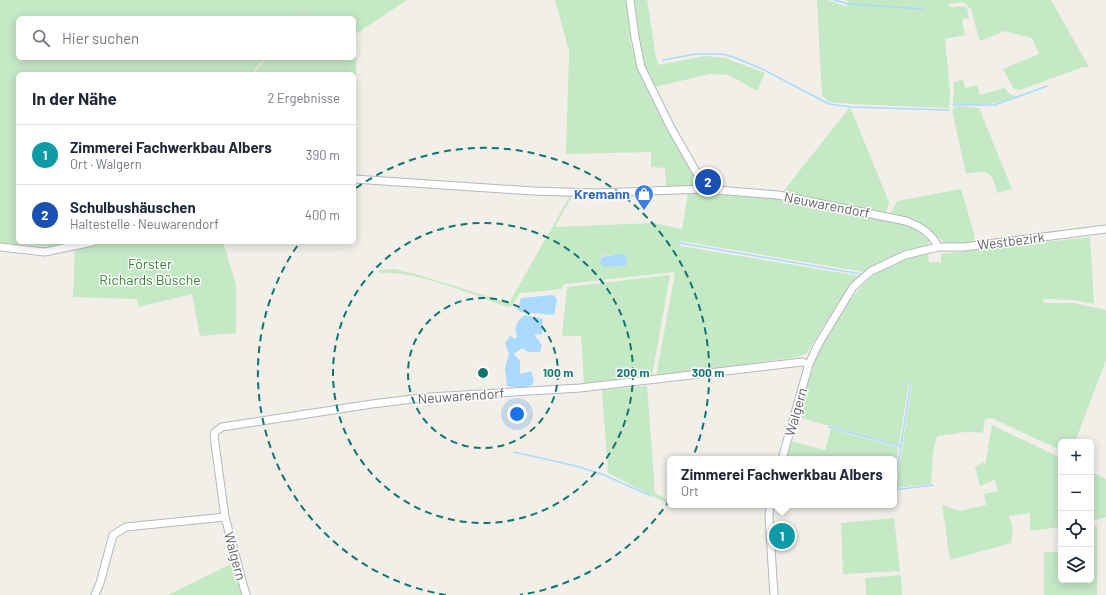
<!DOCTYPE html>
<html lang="de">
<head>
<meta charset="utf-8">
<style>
  :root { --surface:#fff; --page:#f6f6f7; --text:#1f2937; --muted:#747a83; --line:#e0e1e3; --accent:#ea4335 }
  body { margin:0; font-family:Barlow,sans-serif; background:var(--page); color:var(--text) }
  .controls { position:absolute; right:12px; bottom:12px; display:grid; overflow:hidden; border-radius:6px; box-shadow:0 2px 10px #0003 }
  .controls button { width:36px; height:36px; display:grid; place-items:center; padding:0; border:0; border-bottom:1px solid var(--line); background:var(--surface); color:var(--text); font:20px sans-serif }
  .you { position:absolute; left:517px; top:414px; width:14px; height:14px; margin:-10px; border:3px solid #fff; border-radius:50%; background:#1a73e8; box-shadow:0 0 0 6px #1a73e833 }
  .badge { display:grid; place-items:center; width:26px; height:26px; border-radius:50%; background:var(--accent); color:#fff; font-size:13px; font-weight:700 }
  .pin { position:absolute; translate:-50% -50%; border:2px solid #fff; box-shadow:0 1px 4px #0006 }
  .popup { position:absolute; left:667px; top:456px; width:230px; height:52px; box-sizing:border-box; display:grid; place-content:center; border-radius:6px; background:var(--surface); filter:drop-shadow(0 1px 3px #0005); font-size:13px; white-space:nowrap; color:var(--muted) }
  .popup b { font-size:15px; color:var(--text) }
  .popup::after { content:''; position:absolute; left:50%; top:100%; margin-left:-8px; border:8px solid transparent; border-top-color:var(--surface) }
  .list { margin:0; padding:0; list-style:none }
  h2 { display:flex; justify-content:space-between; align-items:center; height:52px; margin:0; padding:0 16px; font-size:17px }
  h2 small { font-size:13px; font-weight:400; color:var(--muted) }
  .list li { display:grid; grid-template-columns:26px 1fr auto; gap:12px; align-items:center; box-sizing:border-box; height:60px; padding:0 16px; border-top:1px solid var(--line) }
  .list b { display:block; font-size:15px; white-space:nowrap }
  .list p { margin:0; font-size:13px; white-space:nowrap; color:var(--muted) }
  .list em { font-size:13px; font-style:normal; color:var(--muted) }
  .icon { flex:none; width:22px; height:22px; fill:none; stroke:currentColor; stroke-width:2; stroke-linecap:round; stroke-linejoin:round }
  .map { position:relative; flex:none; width:1106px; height:595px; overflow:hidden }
  .search { position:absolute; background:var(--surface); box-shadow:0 2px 10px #0003; left:16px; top:16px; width:340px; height:44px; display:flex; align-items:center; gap:10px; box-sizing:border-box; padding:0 14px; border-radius:6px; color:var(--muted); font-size:15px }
  .panel { position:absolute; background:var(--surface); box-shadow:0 2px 10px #0003; left:16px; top:72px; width:340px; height:172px; border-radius:6px }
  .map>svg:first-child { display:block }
  .green { fill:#c5e8c5; fill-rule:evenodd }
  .water { fill:#aadaff }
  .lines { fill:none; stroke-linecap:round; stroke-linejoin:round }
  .stream { stroke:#aadaff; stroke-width:1.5 }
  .minor-casing { stroke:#b5b8bc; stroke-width:9 }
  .minor { stroke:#fff; stroke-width:7 }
  .ring { fill:none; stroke:#0f766e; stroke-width:2; stroke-dasharray:7 5 }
  .labels { text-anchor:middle; stroke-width:3; stroke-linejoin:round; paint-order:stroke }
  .shop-label { font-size:14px; font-weight:bold; fill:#366cbe; stroke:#fff; text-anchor:end }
  .street-label { font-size:14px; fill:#5f6368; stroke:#fff }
  .park-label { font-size:14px; fill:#348238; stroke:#fff }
  .centre { fill:#0f766e; stroke:#fff; stroke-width:2 }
  .ring-label { font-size:12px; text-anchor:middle; font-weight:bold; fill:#0f766e; stroke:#fff; stroke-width:3; stroke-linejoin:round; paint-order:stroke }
</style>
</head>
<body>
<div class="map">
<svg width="1106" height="595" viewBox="0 0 1106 595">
  <rect width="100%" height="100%" fill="#f1efe8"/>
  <g class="green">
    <path d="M0,0H407L356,34V108H354V74H256V70L267,58H354V18H313L308,11L312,18H302L305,14L301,18H18V58H265L254,70V74H18V242H223L236,284V333L200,336L192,294L138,307L137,299L73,297L75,248L0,243Z"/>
    <path d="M555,0H647L656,57L659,65L705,56L725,58L765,73L757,91L729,75L710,74L654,87L644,67L638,43L629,38L641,77L698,183L696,187L666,189L665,168L651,167V152L566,154L569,51Z"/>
    <path d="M817,0H828L847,7L848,1L843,0H1051L1089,67H1083L1020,90L1014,89L1003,69L1039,54L1032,38L1004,31L981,41L979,39L971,9L963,2L949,4L950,7L963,6L967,8L969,18L962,19L965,35L945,39L950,91L949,108L851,104L829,102L822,96Z"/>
    <path d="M963,80L965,88L977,85L980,95L1005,88L1008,93L1017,97C996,106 976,105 953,104L954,82Z"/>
    <path d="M955,106L979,108L1012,189L997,193C993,170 986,170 966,174L952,110Z"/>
    <path d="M850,107L889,202L886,213L782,193Z"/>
    <path d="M961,189L975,237L973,243L947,244L918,222L890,215L897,201Z"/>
    <path d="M688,193L778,198L903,223L915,227L929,238V245L891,257L864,272L681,241L680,246L860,276L846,291L807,353L798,357L656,377L675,272L564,284L562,289L520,293L511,306L508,307C472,295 416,270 379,273V270L395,269L419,275L509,303L571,194H573L555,227L653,223L682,229ZM617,254L626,266L603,267L600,262L602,256Z"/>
    <path d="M1090,237L1094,304L1074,300L1043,299L1044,303H1073L1106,310V360L1075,442H1061V450L991,418L985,419L983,433C967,429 953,435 937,436L933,453L931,484L896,488L912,384L909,383L899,445L797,417C802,399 806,379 814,361C819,348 827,336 835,324C859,284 879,260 928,253L929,262H941V254Z"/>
    <path d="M670,275L652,376L584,383L581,336H562L567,287Z"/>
    <path d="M647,386L655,493L670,501V505L608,473L602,390Z"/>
    <path d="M992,425L1061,458V527L1030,531V513L1009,516L1013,529L1011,543L950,560L942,505L960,511L986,505L984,494L998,491L995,481L997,479L980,486L975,467L984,462L985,466Z"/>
    <path d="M831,429L898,447L894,482V459H801L787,456L790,441L825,450Z"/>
    <path d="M1091,472L1106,479V517L1091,521Z"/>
    <path d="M894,518L900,571L843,574L841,523Z"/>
    <path d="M1097,526V595H1044V552H1061V534V580H1091V527Z"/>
    <path d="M235,562L244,595H168Z"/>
    <path d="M901,575L902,595H866L865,578Z"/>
  </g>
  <g class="water">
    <path d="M617,254H624L627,261L626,266L603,267L600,262L602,257Z"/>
    <path d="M553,295L557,299L554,315L521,312L518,310L521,298Z"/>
    <path d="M525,315L543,319L542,334L534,335L542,345L540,352H528L522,348L514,354L520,361V374L531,371L534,381L532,385L523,388L507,386L505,368L509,354L505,343L510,336L515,339L517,336C513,327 517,321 525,315Z"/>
  </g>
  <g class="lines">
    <g class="stream">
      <path d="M834,0L849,4L923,9"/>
      <path d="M663,60L696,54H722L736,58L762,69L829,104L851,107L949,110"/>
      <path d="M953,105H995L1047,86"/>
      <path d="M680,243L861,274"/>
      <path d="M829,427L900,446"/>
      <path d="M514,452L576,466L604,475L651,496"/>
      <path d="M894,489L911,382"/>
      <path d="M894,490L933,485"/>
    </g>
    <g class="minor-casing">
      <g id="minor">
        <path d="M630,0L635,37L641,67L671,128L702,182L704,189"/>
        <path d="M354,179L533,191L595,193L704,189L778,195L906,221C920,226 932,233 938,247"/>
        <path d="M0,247L45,252L92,242"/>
        <path d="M782,459L809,364L819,343L853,287L871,271L905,255L938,247H964L1106,229"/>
        <path d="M770,505L769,517L774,595"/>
        <path d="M95,595L100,583L113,535L126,527L225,517"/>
        <path d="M246,595L225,517L214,436L215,432L222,427L372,404L429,397L580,388L802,362L809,364"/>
      </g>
    </g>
    <use href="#minor" class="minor"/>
  </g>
  <g class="ring">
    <circle cx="483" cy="373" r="75"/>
    <circle cx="483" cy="373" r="150"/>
    <path d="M446 595A225 225 0 0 1 300 242M356 188A225 225 0 1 1 520 595"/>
  </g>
  <defs>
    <g id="shop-pin" transform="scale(1)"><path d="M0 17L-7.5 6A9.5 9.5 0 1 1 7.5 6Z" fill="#3f7fe0" stroke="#fff"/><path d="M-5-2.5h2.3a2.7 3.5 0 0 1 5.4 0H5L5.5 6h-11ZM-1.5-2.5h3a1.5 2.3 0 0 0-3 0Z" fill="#fff"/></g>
  </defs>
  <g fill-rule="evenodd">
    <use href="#shop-pin" x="644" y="194"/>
  </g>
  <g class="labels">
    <g class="shop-label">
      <text x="630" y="199">Kremann</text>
    </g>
    <g class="street-label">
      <text transform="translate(827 205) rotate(11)" y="5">Neuwarendorf</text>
      <text transform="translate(1011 241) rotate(-7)" y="5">Westbezirk</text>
      <text transform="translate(461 396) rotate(-4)" y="5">Neuwarendorf</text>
      <text transform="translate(796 412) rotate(-74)" y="5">Walgern</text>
      <text transform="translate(235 556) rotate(75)" y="5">Walgern</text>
    </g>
    <g class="park-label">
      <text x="150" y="269">Förster<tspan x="150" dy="16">Richards Büsche</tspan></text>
    </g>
  </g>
  <circle cx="483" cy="373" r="6" class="centre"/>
  <g class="ring-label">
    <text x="558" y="377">100 m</text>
    <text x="633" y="377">200 m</text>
    <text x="708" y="377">300 m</text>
  </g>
</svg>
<div class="controls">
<button>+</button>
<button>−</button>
<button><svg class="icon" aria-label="locate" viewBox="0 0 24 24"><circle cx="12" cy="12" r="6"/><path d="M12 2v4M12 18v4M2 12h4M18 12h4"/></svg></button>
<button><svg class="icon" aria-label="layers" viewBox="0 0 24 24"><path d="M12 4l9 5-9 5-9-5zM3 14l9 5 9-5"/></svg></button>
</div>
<div class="you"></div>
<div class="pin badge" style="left:782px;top:536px;background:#0f9aa8">1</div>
<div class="popup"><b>Zimmerei Fachwerkbau Albers</b>Ort</div>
<div class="pin badge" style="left:708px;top:182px;background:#1a4fb4">2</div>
<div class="search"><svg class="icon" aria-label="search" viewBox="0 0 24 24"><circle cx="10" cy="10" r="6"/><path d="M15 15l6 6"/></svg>Hier suchen</div>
<section class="panel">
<h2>In der Nähe<small>2 Ergebnisse</small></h2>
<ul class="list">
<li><span class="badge" style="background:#0f9aa8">1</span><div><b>Zimmerei Fachwerkbau Albers</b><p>Ort · Walgern</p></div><em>390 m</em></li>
<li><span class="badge" style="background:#1a4fb4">2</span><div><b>Schulbushäuschen</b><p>Haltestelle · Neuwarendorf</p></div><em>400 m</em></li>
</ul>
</section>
</div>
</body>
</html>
